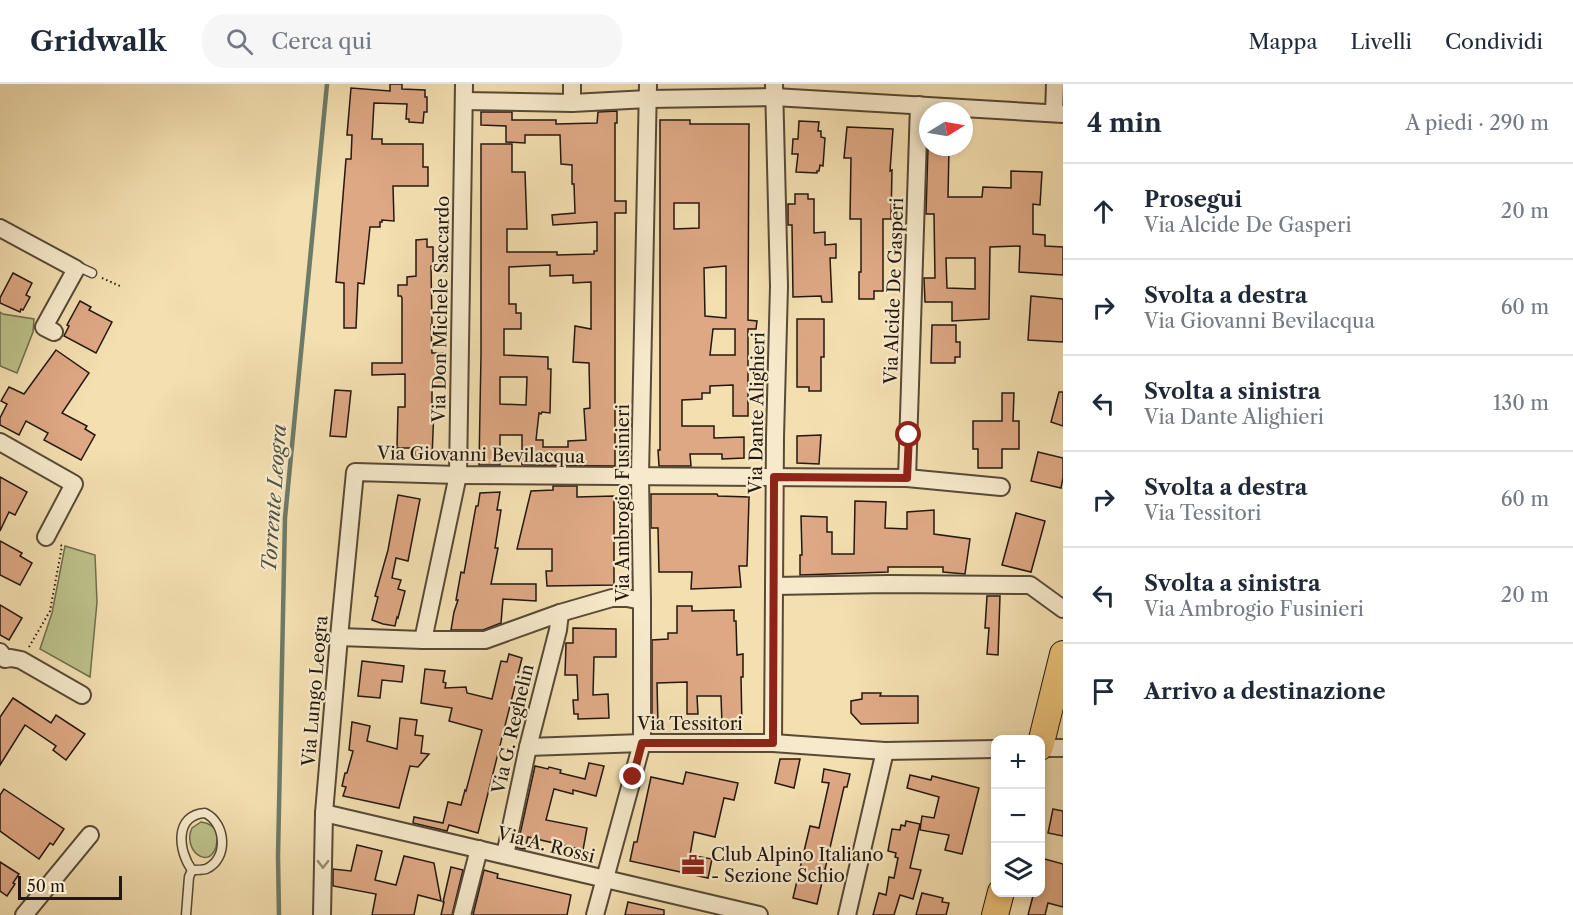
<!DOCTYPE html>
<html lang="it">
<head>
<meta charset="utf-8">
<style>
  :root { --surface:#fff; --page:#f6f6f7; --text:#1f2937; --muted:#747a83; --line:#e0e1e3 }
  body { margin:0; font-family:"Libre Caslon Text",serif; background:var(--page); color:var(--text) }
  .controls { position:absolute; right:18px; bottom:18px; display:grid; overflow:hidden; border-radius:12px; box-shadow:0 3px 9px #0003 }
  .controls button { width:54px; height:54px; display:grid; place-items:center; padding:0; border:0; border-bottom:2px solid var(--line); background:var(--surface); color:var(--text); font:30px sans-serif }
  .compass { position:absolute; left:919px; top:18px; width:54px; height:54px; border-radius:50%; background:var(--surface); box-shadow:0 3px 9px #0003; rotate:79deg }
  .scale { position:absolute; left:18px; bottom:15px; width:104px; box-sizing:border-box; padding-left:6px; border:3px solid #23180e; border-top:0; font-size:16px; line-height:21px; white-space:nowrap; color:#23180e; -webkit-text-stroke:4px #f7eacc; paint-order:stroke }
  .stop { position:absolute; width:18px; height:18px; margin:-14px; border:4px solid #8f2418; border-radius:50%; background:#fff }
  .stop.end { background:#8f2418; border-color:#fff; box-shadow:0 2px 6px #0008 }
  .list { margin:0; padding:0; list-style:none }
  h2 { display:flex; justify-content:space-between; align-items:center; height:78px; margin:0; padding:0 24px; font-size:26px }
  h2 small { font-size:20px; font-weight:400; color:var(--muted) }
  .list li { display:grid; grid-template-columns:39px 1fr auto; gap:18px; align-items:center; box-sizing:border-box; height:96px; padding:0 24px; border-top:2px solid var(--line) }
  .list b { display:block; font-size:22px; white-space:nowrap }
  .list p { margin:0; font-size:20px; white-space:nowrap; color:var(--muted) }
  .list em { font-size:20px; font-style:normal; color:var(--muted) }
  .icon { flex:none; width:33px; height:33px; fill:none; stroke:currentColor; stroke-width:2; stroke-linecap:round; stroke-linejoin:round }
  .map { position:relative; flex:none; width:1063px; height:831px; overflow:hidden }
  header { display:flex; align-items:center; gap:36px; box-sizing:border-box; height:84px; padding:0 30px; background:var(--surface); border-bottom:2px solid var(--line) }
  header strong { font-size:28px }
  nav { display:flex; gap:33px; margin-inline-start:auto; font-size:21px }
  .search { width:420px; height:54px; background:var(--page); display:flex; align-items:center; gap:15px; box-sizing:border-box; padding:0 21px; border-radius:24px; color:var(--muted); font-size:22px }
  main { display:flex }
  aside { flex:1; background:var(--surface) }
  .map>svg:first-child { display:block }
  .green { fill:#bcc18a; stroke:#706c4c; stroke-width:1.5 }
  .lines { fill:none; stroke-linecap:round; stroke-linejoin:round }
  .stream { stroke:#6c7b69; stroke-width:4.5 }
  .building { fill:#dea884; stroke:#23180e; stroke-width:1.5; fill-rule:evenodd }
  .lane-casing { stroke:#574a36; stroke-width:11 }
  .street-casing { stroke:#574a36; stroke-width:20 }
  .primary-casing { stroke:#23180e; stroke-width:28 }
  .path { stroke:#23180e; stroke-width:2; stroke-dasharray:1.5 3; stroke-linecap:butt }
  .lane { stroke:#f7eacc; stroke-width:8 }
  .street { stroke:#f7eacc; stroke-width:16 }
  .primary { stroke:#eac078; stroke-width:26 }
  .oneway { stroke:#988c76 }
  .route { stroke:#8f2418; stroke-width:8 }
  .labels { text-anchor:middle; stroke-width:4.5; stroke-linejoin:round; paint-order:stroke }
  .street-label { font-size:18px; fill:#23180e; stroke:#f7eacc }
  .poi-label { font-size:18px; fill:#23180e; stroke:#f7eacc; text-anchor:start }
  .water-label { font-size:20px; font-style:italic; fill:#4e5243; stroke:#f7eacc }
</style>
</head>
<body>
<header>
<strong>Gridwalk</strong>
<div class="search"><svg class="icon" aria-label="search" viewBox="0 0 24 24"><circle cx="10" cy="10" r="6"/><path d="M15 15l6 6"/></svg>Cerca qui</div>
<nav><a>Mappa</a><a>Livelli</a><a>Condividi</a></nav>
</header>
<main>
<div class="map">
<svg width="1063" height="831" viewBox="0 0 1063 831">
  <rect width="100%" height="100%" fill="#f3dfb0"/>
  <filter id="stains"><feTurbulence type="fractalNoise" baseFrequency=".00333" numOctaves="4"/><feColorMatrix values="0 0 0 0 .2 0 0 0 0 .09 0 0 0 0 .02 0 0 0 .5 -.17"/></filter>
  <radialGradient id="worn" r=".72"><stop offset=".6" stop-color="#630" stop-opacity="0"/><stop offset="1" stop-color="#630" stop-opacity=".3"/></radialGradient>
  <g class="green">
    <path d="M0,228L3,230L34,235L33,248L17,289L0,282Z"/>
    <path d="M65,462L95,471L97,518L90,593L40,565L52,529Z"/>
    <path d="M201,738C208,739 214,741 216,748C218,753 217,758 216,763C208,787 182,765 192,744Z"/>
  </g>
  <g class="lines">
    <path class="stream" d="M279,831L278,772L285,434L327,0"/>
  </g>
  <g class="building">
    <path d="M390,0H402V5L425,6V13H427V28H424L423,39L409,38V35H406L407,20L374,19L372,55H382V60H423V83H428V102H393L394,137L382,136V138H380V143H370L364,200L358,199L356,244H344V199L336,198L346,75H351L352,51H347L351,4L390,7Z"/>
    <path d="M617,27V39H615V117H626V129H615V382L522,381V351H500V381H479L481,271V60H512V88H525L527,145H507V168H557V171L594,170V167H597V138L553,141L552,131L575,129L574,100H572V81L561,80L560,51H525V59L506,58V42L481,41V28H512V36H556V40L597,39L598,28ZM550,181V192L573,191V199L591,198V245L575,242L573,278L589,279L590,324L584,325L586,356L568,357V363H543V356H536L539,329L541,330L542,328L550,329L551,285H548V273L504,271V245H521V229H516V220H509V183ZM500,293H527L526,321L500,320Z"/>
    <path d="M660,36H690V40H749L748,236L757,237L756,245H748V332H733V301L710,302V309H702V315L682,316V342H714V354L744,353V374L722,375V370H690L691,382H659L658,366H660ZM674,119H699V144L674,145ZM726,182V234L705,232L704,184ZM713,245H735V271H710Z"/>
    <path d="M799,37L819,38L818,47H821V53L825,54L823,82L820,81L819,87H817V89L796,88L798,70H792L793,55H798Z"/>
    <path d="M847,43L893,45L890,87L892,86L891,135H883V207H874V215H859V188H861V135H850L851,74H844Z"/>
    <path d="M928,63H949L948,113H982L983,103L1011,104V87L1042,88L1040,121L1033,120V150L1045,151V162L1063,163V191L1019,188L1020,162L990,163L989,235L952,237V218H925L924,194H935L934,130H926ZM946,174H975V205L947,204Z"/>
    <path d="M795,110H808V115H814V149L825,148V161L836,160V174H830L832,218H822L821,212L793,213L792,141H788V120H795Z"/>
    <path d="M427,155V163H433V182H431L432,241H431L432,269H443L444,301H432V323H434L432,374H415V364H397L398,323H405V290L372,291V279H402V214L401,212H398V201H407V193L416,192V156Z"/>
    <path d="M13,189L32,199L26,211L30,213L23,226L21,225L20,228L0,219V214Z"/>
    <path d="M1031,212L1063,215V258L1028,256Z"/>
    <path d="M80,217L91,223L89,226L112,238L96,269L64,252L69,242L67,241Z"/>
    <path d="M797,235H824V273H821V307H809V303H797Z"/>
    <path d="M932,241H956V258H960V273H955V279H931Z"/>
    <path d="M56,266L89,289L62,329L87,342L85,345L95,351L81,376L44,356L48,349L26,337L19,351L0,341V334L7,320L1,317L9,303L24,310Z"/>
    <path d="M335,306L351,307L346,353L330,352Z"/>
    <path d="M1059,308H1063V342L1051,338Z"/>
    <path d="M1002,309H1014L1013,337H1019V365H1002V384H978V365H973V337H1002Z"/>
    <path d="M821,351L819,380L797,379V352Z"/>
    <path d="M1038,368L1063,374V394L1061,404L1031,397Z"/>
    <path d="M0,393L27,408L15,431L9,428L0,447Z"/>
    <path d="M553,402H577V413L614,412V501L547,502L546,487H552V465H517L531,407L553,406Z"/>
    <path d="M500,408L497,426H501L495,464H498L491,500H536V517L503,515L501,539L483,546H451L454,528L458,516H456L461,488L464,489L476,422H478L480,409Z"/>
    <path d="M651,410H717L718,412L749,413L747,482H739L741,503L691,505L692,488H659L658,444H651Z"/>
    <path d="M398,411L420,415L408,477L396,474L392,494L401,496L398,505L405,507L398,534L397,533L395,542L383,540L372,536L378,513L375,512L388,466Z"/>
    <path d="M855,417L886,418L885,444L907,445V428L934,426V450L970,455L965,490L943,488V483H888V488L800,491V471H802L801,432L827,433V448H832V470H854Z"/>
    <path d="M1016,429L1045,437L1031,488L1002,481Z"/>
    <path d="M0,457L22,469L20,472L32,479L20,501L0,491Z"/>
    <path d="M987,512H1000L998,571L987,570L989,544H985Z"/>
    <path d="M0,521L22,534L9,556L0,551Z"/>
    <path d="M677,522H692V527L734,526V537H736L737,571L743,570V593H741L742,643H729V641H722L721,612H697L698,630H687V598L657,599L658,641H652V556L668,555V549H677Z"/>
    <path d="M573,544L616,545V573H594L593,611L608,610L609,634L578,635V630H574L573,616H578L577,591H565L566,559H573Z"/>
    <path d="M509,570L522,574L478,749L449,741L447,747L413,739L414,733L443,739L448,718L461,721L465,706L466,707L482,646L449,637L452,624L421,619L425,585L445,587L443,598L446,599L445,604L466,603L467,609L492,615L501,577L507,578Z"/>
    <path d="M362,577L404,582L402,598L382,596L380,614L358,612Z"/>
    <path d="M862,609H881L880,612H918V639L861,640L851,629V617L862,615Z"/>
    <path d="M13,614L51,639L56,631L85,650L66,676L53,666L56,662L25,641L0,681V633Z"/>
    <path d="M400,634L417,636L415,651L423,652L421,669L429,670L418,683L410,682L399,724L343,712L346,703L342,702L345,689H347L353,667L349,666L352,638L370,642L367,657L397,665Z"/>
    <path d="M780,675H800L794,704L775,699Z"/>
    <path d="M589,679L604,682L596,712L573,706V710L554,705L546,736L587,744L583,766L528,753L525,765L517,764L535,682L548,685L549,683L561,686L560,689L585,695Z"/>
    <path d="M824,685L850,690L847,703H844L817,820L793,814L810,742L819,744L829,699L822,698Z"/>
    <path d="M686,688L738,699L734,716L724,714L715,753L694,748L690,771L712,775L708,794L630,777L634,758H637L651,693L683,700Z"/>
    <path d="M910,691L931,696L932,692L979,704L962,770L945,766L949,751L920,746L922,732L934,734L939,713L907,704Z"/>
    <path d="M4,705L64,745L53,761L50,759L39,775L0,747V711Z"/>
    <path d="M1053,725L1063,727V752L1048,749Z"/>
    <path d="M906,737L920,740L910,784L921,786L913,815L900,811L894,831H873L879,809L886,811L889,793L894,794L898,774L895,773L896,769L888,767L892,745L900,746L901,741L905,742Z"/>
    <path d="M357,761L382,767L375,796L396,801L404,772L434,779L441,817L418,811L414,831H372L376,810L333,802V785L351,787Z"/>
    <path d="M1041,774L1063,780V823L1048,819L1045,831H1028L1034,808H1041Z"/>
    <path d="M0,778L19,790L13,799L15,800L7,812L0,807Z"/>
    <path d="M451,783L463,786L452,831H441L444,818H443Z"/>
    <path d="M484,786L498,790L497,794L571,811L567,831H473Z"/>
    <path d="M922,809L943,814L942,818L949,819L946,831H916Z"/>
    <path d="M628,818L664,826V831H625Z"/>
  </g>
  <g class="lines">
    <g class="lane-casing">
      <g id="lane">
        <path d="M76,185L81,184L92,189"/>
        <path d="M205,729C226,739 229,775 206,785C202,786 196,786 192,786C178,767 174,731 205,729Z"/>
        <path d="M186,831L189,793L192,786"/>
      </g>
    </g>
    <g class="street-casing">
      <g id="street">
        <path d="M572,0V19"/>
        <path d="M464,17L572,19L648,15L774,13L1063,30"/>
        <path d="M1054,29L1055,0"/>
        <path d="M0,144L76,185L44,243L54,248"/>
        <path d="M0,358L74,400L46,453"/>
        <path d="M907,394L919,21"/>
        <path d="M774,502L889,500L1030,501L1063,525"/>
        <path d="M339,553L423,556H485L560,529L612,514H627L642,517"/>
        <path d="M423,556L458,391L464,0"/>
        <path d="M0,568L5,575L11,574L21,576L82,611"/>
        <path d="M773,659L775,353L779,202L774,0"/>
        <path d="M528,663L642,659H773L885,667L996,665"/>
        <path d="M1040,664H1063"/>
        <path d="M324,729L759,831"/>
        <path d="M505,771L528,663L558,546L560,529"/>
        <path d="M24,831L90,751"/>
        <path d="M322,831L324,729L339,553L355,388L458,391L907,394L1001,403"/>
        <path d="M462,831L479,765"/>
        <path d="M595,831L642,659V517L640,392L648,0"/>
        <path d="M847,831L885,667"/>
      </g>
    </g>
    <g class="primary-casing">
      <g id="primary">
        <path d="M1040,663L1063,570"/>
        <path d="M995,831L1001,808"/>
      </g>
    </g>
    <g class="path">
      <path d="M102,194L120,202"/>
      <path d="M29,563L50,527L62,462L59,460"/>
    </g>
    <use href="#lane" class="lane"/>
    <use href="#street" class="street"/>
    <use href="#primary" class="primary"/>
  </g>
  <defs><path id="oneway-chevron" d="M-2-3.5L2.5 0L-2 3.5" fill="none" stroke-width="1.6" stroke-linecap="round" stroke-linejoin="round" transform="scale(1.5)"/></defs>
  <use class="oneway" href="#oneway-chevron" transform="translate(323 780) rotate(91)"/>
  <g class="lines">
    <path class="route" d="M633,693L642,659H773L774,393L907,394L909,351"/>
  </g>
  <defs>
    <g id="office-bare" transform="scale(1.8)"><path d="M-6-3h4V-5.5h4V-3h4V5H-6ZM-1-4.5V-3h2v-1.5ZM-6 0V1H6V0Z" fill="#8f2418" stroke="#f7eacc" stroke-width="2.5" paint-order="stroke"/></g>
  </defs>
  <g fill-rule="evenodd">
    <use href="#office-bare" x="693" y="781"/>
  </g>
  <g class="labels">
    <g class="street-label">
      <text transform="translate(894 207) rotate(-88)" y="6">Via Alcide De Gasperi</text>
      <text transform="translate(441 225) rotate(-89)" y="6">Via Don Michele Saccardo</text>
      <text transform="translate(757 329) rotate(-89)" y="6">Via Dante Alighieri</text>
      <text transform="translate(481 371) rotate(1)" y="6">Via Giovanni Bevilacqua</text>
      <text transform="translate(623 419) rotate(-90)" y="6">Via Ambrogio Fusinieri</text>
      <text transform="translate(315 607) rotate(-85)" y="6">Via Lungo Leogra</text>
      <text x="690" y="646">Via Tessitori</text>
      <text transform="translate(513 645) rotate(-77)" y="6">Via G. Reghelin</text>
      <text transform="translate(546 761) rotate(14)" y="6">Via A. Rossi</text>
    </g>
    <g class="poi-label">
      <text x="711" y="777">Club Alpino Italiano<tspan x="711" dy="21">- Sezione Schio</tspan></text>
    </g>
    <g class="water-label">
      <text transform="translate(274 414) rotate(-86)" y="7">Torrente Leogra</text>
    </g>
  </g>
  <rect width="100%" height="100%" filter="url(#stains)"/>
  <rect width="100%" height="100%" fill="url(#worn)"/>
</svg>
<div class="controls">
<button>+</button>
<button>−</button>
<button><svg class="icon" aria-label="layers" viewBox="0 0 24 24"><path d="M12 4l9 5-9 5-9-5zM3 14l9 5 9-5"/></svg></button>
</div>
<svg class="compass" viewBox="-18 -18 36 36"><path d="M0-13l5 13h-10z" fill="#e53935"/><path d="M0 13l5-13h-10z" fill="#747a83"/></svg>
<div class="scale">50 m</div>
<div class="stop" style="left:909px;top:351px"></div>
<div class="stop end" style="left:633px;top:693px"></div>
</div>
<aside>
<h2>4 min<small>A piedi · 290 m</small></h2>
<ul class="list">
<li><svg class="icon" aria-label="ahead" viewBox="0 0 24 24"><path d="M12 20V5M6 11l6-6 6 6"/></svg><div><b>Prosegui</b><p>Via Alcide De Gasperi</p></div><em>20 m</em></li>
<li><svg class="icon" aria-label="right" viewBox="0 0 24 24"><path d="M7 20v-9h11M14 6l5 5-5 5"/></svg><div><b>Svolta a destra</b><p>Via Giovanni Bevilacqua</p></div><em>60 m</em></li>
<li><svg class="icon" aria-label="left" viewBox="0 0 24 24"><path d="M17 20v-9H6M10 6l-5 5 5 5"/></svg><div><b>Svolta a sinistra</b><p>Via Dante Alighieri</p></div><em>130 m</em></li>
<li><svg class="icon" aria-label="right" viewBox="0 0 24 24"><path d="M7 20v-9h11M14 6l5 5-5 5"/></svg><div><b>Svolta a destra</b><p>Via Tessitori</p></div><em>60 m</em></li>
<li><svg class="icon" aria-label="left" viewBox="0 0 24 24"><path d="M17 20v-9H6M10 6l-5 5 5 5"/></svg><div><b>Svolta a sinistra</b><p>Via Ambrogio Fusinieri</p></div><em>20 m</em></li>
<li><svg class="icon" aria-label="arrive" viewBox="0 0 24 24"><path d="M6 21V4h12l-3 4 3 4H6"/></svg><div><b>Arrivo a destinazione</b></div></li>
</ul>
</aside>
</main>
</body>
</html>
